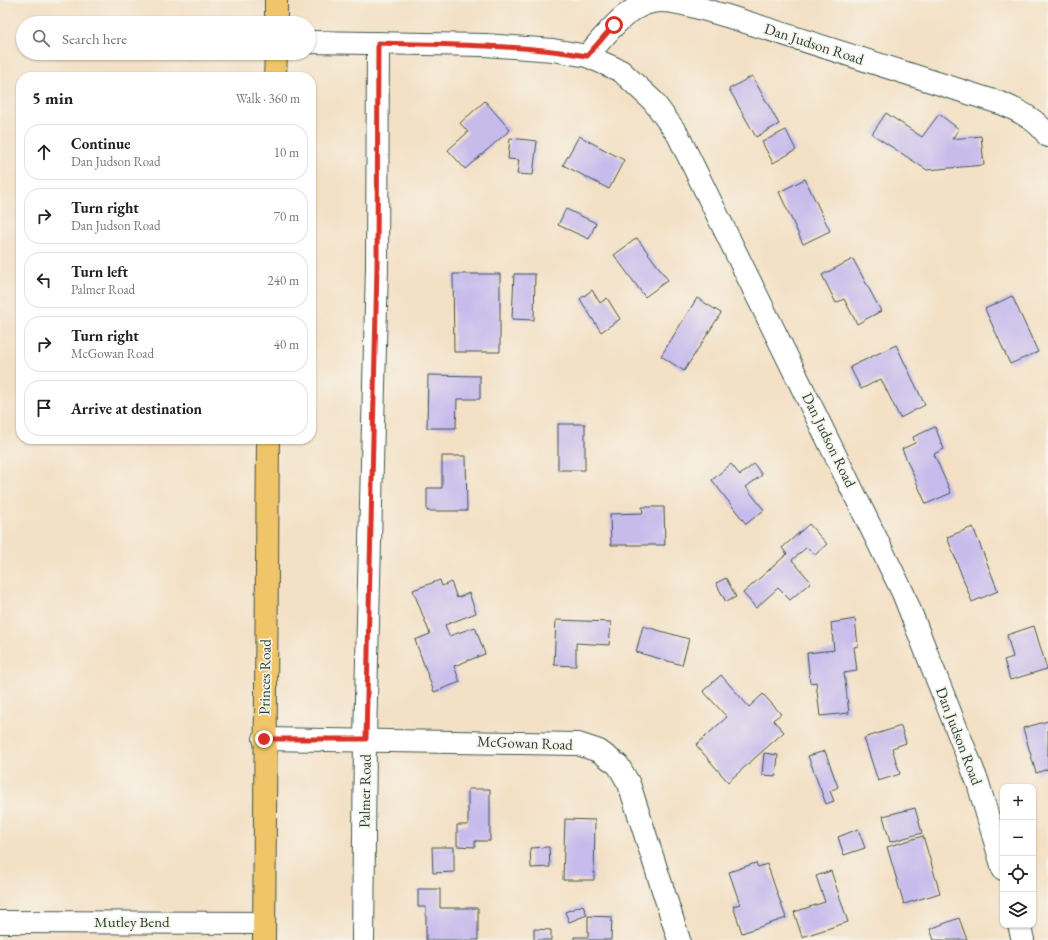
<!DOCTYPE html>
<html lang="en">
<head>
<meta charset="utf-8">
<style>
  :root { --surface:#fff; --page:#f6f6f6; --text:#202124; --muted:#757577; --line:#e0e0e0 }
  body { margin:0; font-family:"EB Garamond",serif; background:var(--page); color:var(--text) }
  .controls { position:absolute; right:12px; bottom:12px; display:grid; overflow:hidden; border-radius:8px; box-shadow:0 1px 3px #0004 }
  .controls button { width:36px; height:36px; display:grid; place-items:center; padding:0; border:0; border-bottom:1px solid var(--line); background:var(--surface); color:var(--text); font:20px sans-serif }
  .stop { position:absolute; width:12px; height:12px; margin:-9px; border:3px solid #d93025; border-radius:50%; background:#fff }
  .stop.end { background:#d93025; border-color:#fff; box-shadow:0 1px 4px #0008 }
  .list { margin:0; padding:0; list-style:none }
  h2 { display:flex; justify-content:space-between; align-items:center; height:52px; margin:0; padding:0 16px; font-size:17px }
  h2 small { font-size:13px; font-weight:400; color:var(--muted) }
  .list li { display:grid; grid-template-columns:26px 1fr auto; gap:12px; align-items:center; box-sizing:border-box; height:56px; margin:0 8px 8px; padding:0 8px; border:1px solid var(--line); border-radius:16px }
  .list b { display:block; font-size:15px; white-space:nowrap }
  .list p { margin:0; font-size:13px; white-space:nowrap; color:var(--muted) }
  .list em { font-size:13px; font-style:normal; color:var(--muted) }
  .icon { flex:none; width:22px; height:22px; fill:none; stroke:currentColor; stroke-width:2; stroke-linecap:round; stroke-linejoin:round }
  .map { position:relative; flex:none; width:1048px; height:940px; overflow:hidden }
  .search { position:absolute; background:var(--surface); box-shadow:0 1px 3px #0004; left:16px; top:16px; width:300px; height:44px; display:flex; align-items:center; gap:10px; box-sizing:border-box; padding:0 14px; border-radius:22px; color:var(--muted); font-size:15px }
  .panel { position:absolute; background:var(--surface); box-shadow:0 1px 3px #0004; left:16px; top:72px; width:300px; height:372px; border-radius:16px }
  .map>svg:first-child { display:block }
  .building { fill:#c7bbec }
  .lines { fill:none; stroke-linecap:round; stroke-linejoin:round }
  .minor-casing { stroke:#3f554a; stroke-width:24 }
  .major-casing { stroke:#3f554a; stroke-width:24 }
  .minor { stroke:#fff; stroke-width:22 }
  .major { stroke:#f0c469; stroke-width:22 }
  .route { stroke:#d93025; stroke-width:5 }
  .labels { text-anchor:middle; stroke-width:3.5; stroke-linejoin:round; paint-order:stroke }
  .street-label { font-size:15px; fill:#1f3d34; stroke:#f7f3e8 }
</style>
</head>
<body>
<div class="map">
<svg width="1048" height="940" viewBox="0 0 1048 940">
  <rect width="100%" height="100%" fill="#f7f3e8"/>
  <filter id="ink" filterUnits="userSpaceOnUse"><feTurbulence type="fractalNoise" baseFrequency=".025" numOctaves="2"/><feDisplacementMap in="SourceGraphic" scale="8" xChannelSelector="R" yChannelSelector="G"/><feConvolveMatrix kernelMatrix="1 2 1 2 8 2 1 2 1" color-interpolation-filters="sRGB"/></filter>
  <filter id="wash" filterUnits="userSpaceOnUse"><feTurbulence type="fractalNoise" baseFrequency=".012" numOctaves="4" result="noise"/><feDisplacementMap in="SourceGraphic" scale="16" xChannelSelector="R" yChannelSelector="G"/><feGaussianBlur stdDeviation="0.9" result="paint"/><feColorMatrix in="noise" values="0 0 0 0 0 0 0 0 0 0 0 0 0 0 0 0 0 1.4 0 .05"/><feComposite in="paint" operator="in"/></filter>
  <g filter="url(#wash)">
    <rect width="100%" height="100%" fill="#f3e0c5"/>
    <g id="blocks">
      <g class="building">
        <path d="M752,76L779,124L756,137L729,89Z"/>
        <path d="M485,101L510,130L465,169L448,150L468,132L460,123Z"/>
        <path d="M886,113L922,137L939,114L959,129L952,139L981,136L984,165L927,170L872,134Z"/>
        <path d="M786,130L796,150L773,163L762,142Z"/>
        <path d="M579,136L624,160L609,189L563,165Z"/>
        <path d="M510,138L537,141L533,175L517,174L519,160L508,159Z"/>
        <path d="M805,179L830,231L803,244L779,192Z"/>
        <path d="M566,209L596,223L589,239L558,225Z"/>
        <path d="M637,238L668,280L645,297L614,255Z"/>
        <path d="M853,259L881,311L857,324L844,299L836,303L822,275Z"/>
        <path d="M453,274H500V352H454Z"/>
        <path d="M514,274H535L534,320L512,319Z"/>
        <path d="M592,290L600,303L607,298L620,319L601,332L580,299Z"/>
        <path d="M1012,296L1038,352L1010,364L985,309Z"/>
        <path d="M697,298L721,313L684,371L661,356Z"/>
        <path d="M896,345L925,405L900,418L881,379L861,389L850,367Z"/>
        <path d="M428,375L480,376V399H457L456,428H427Z"/>
        <rect x="558" y="424" width="27" height="46"/>
        <path d="M935,427L944,449L934,454L951,493L926,504L902,449L915,443L913,437Z"/>
        <path d="M442,456H466L467,511H427V488H442Z"/>
        <path d="M731,464L740,475L754,464L762,475L746,487L764,510L746,524L712,480Z"/>
        <path d="M642,507H664L665,545H611L610,514L643,513Z"/>
        <path d="M809,524L827,544L815,555L807,547L792,560L811,582L790,600L778,588L756,608L743,593L787,554L782,548Z"/>
        <path d="M973,527L998,591L972,602L947,537Z"/>
        <path d="M726,578L736,597L726,602L716,583Z"/>
        <path d="M440,580L442,586L451,582L457,598L469,593L476,613L445,625L449,636L475,627L485,654L454,666L460,682L434,692L415,640L430,634L413,590Z"/>
        <path d="M855,619L858,646L854,647L857,671L844,673L849,713L820,716L816,682L810,683L807,653L834,650L831,623Z"/>
        <path d="M556,620L611,622L609,645L576,643V666L554,665Z"/>
        <path d="M643,626L689,639L682,665L636,652Z"/>
        <path d="M1034,626L1047,669L1010,680L1004,660L1013,657L1007,635Z"/>
        <path d="M721,675L749,707L763,694L781,714L773,720L784,732L728,782L696,745L727,717L703,691Z"/>
        <path d="M1048,721V769L1036,773L1023,728Z"/>
        <path d="M901,726L906,743L892,748L900,774L878,781L864,738Z"/>
        <path d="M825,751L838,787L830,791L834,801L826,804L808,756Z"/>
        <path d="M764,753L778,755L776,776L762,775Z"/>
        <path d="M468,789H490V841H475V847L457,846V825H468Z"/>
        <path d="M915,808L922,833L890,842L883,816Z"/>
        <path d="M565,819L595,820L594,880H563Z"/>
        <path d="M858,829L865,848L844,855L838,837Z"/>
        <path d="M923,836L940,893L904,904L887,847Z"/>
        <path d="M432,847H454V872L433,873Z"/>
        <path d="M549,847L550,867L531,868L530,848Z"/>
        <path d="M756,863L758,867L767,864L786,918L742,933L733,906L740,904L729,872Z"/>
        <path d="M831,871L848,922L802,937L794,912L825,902L816,876Z"/>
        <path d="M418,889H440V908H478V940H426V907H418Z"/>
        <path d="M583,905L587,915L569,922L565,912Z"/>
        <path d="M588,916L612,917L611,940H574V937H588Z"/>
        <path d="M959,918L967,940H934L930,929Z"/>
        <path d="M534,929L551,930V940H534Z"/>
      </g>
    </g>
  </g>
  <g filter="url(#ink)">
    <use href="#blocks" fill-opacity="0" stroke="#3f554a" stroke-width="1"/>
    <g class="lines">
      <g class="minor-casing">
        <g id="minor">
          <path d="M309,42L485,45L553,50L587,56L621,71L653,101L678,135L903,593L978,783L1003,869"/>
          <path d="M587,56C606,35 629,1 661,1C683,1 706,11 727,16L1003,104C1021,112 1037,120 1048,136"/>
          <path d="M264,739L578,744L599,751L618,765L629,784L679,940"/>
          <path d="M0,922L264,923"/>
          <path d="M1019,925L1023,940"/>
          <path d="M363,940L365,739L377,267L378,43"/>
        </g>
      </g>
      <g class="major-casing">
        <g id="major">
          <path d="M276,23V0"/>
          <path d="M275,77L276,53"/>
          <path d="M264,940L268,439"/>
        </g>
      </g>
      <use href="#minor" class="minor"/>
      <use href="#major" class="major"/>
    </g>
  </g>
  <g class="lines" filter="url(#ink)">
    <path class="route" d="M264,739H366L377,267L378,43C447,45 518,44 587,56L614,25"/>
  </g>
  <g class="labels">
    <g class="street-label">
      <text transform="translate(814 44) rotate(18)" y="5">Dan Judson Road</text>
      <text transform="translate(829 440) rotate(64)" y="5">Dan Judson Road</text>
      <text transform="translate(265 677) rotate(-89)" y="5">Princes Road</text>
      <text transform="translate(959 736) rotate(69)" y="5">Dan Judson Road</text>
      <text transform="translate(525 743) rotate(2)" y="5">McGowan Road</text>
      <text transform="translate(365 791) rotate(-89)" y="5">Palmer Road</text>
      <text x="132" y="927">Mutley Bend</text>
    </g>
  </g>
</svg>
<div class="controls">
<button>+</button>
<button>−</button>
<button><svg class="icon" aria-label="locate" viewBox="0 0 24 24"><circle cx="12" cy="12" r="6"/><path d="M12 2v4M12 18v4M2 12h4M18 12h4"/></svg></button>
<button><svg class="icon" aria-label="layers" viewBox="0 0 24 24"><path d="M12 4l9 5-9 5-9-5zM3 14l9 5 9-5"/></svg></button>
</div>
<div class="stop" style="left:614px;top:25px"></div>
<div class="stop end" style="left:264px;top:739px"></div>
<div class="search"><svg class="icon" aria-label="search" viewBox="0 0 24 24"><circle cx="10" cy="10" r="6"/><path d="M15 15l6 6"/></svg>Search here</div>
<section class="panel">
<h2>5 min<small>Walk · 360 m</small></h2>
<ul class="list">
<li><svg class="icon" aria-label="ahead" viewBox="0 0 24 24"><path d="M12 20V5M6 11l6-6 6 6"/></svg><div><b>Continue</b><p>Dan Judson Road</p></div><em>10 m</em></li>
<li><svg class="icon" aria-label="right" viewBox="0 0 24 24"><path d="M7 20v-9h11M14 6l5 5-5 5"/></svg><div><b>Turn right</b><p>Dan Judson Road</p></div><em>70 m</em></li>
<li><svg class="icon" aria-label="left" viewBox="0 0 24 24"><path d="M17 20v-9H6M10 6l-5 5 5 5"/></svg><div><b>Turn left</b><p>Palmer Road</p></div><em>240 m</em></li>
<li><svg class="icon" aria-label="right" viewBox="0 0 24 24"><path d="M7 20v-9h11M14 6l5 5-5 5"/></svg><div><b>Turn right</b><p>McGowan Road</p></div><em>40 m</em></li>
<li><svg class="icon" aria-label="arrive" viewBox="0 0 24 24"><path d="M6 21V4h12l-3 4 3 4H6"/></svg><div><b>Arrive at destination</b></div></li>
</ul>
</section>
</div>
</body>
</html>
